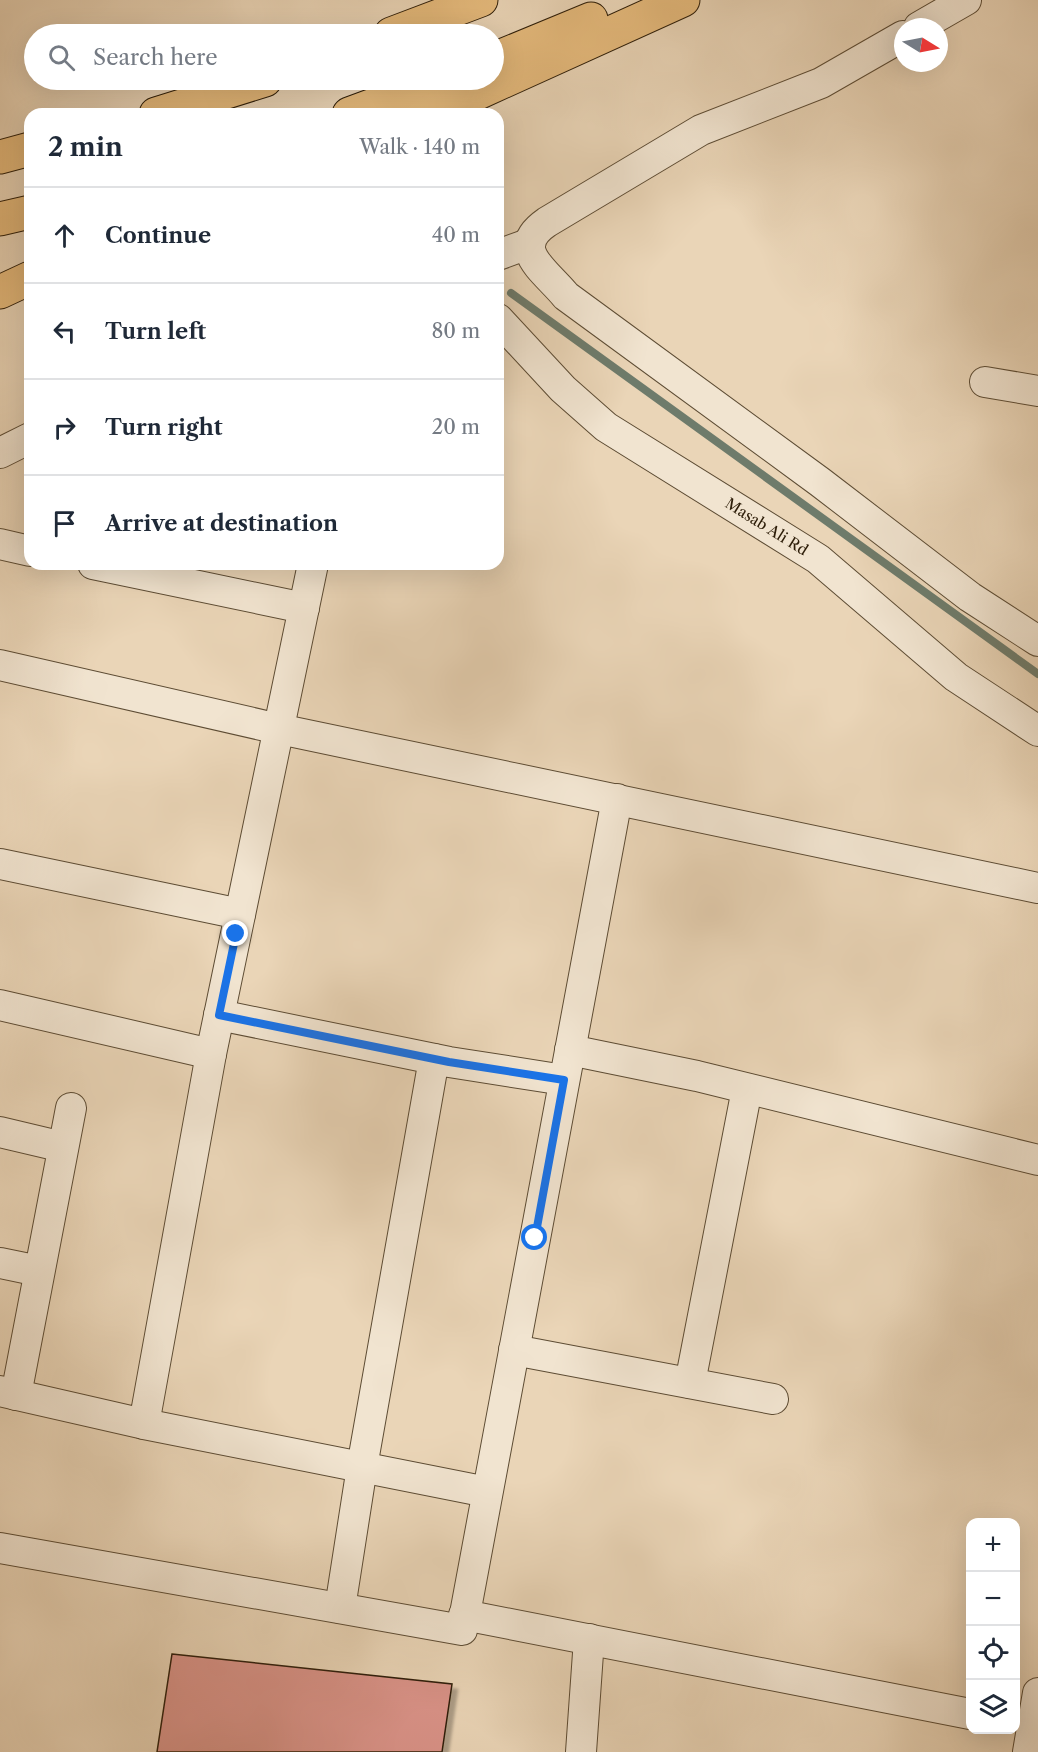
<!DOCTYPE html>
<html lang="en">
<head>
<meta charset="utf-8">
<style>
  :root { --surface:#fff; --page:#f2f2f3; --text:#1f2937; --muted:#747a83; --line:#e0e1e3 }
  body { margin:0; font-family:"Libre Caslon Text",serif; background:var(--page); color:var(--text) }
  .controls { position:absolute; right:18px; bottom:18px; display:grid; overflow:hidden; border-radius:12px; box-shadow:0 6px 24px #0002 }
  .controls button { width:54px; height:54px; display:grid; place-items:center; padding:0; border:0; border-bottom:2px solid var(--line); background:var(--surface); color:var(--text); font:30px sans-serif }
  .compass { position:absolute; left:894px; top:18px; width:54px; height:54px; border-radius:50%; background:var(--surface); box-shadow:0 6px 24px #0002; rotate:100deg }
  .stop { position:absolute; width:18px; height:18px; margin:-14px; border:4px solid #1a73e8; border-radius:50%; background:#fff }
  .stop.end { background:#1a73e8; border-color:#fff; box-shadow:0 2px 6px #0008 }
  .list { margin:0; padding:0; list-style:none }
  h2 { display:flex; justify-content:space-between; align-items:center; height:78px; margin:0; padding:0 24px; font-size:26px }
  h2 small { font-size:20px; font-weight:400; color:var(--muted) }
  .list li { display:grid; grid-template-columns:39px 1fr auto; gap:18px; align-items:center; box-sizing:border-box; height:96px; padding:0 24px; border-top:2px solid var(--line) }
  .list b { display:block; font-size:22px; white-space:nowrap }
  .list em { font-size:20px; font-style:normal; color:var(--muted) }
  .icon { flex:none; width:33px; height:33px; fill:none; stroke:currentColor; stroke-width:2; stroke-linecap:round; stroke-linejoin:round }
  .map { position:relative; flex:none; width:1038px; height:1752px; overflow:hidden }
  .search { position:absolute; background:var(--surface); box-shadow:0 6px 24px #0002; left:24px; top:24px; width:480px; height:66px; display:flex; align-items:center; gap:15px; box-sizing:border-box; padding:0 21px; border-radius:33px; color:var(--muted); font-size:22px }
  .panel { position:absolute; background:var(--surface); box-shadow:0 6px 24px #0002; left:24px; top:108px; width:480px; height:462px; border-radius:18px }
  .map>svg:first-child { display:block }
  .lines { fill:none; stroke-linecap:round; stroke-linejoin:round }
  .stream { stroke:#6e7b6b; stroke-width:8 }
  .building { fill:#da9389; stroke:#2e1e09; stroke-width:1.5; filter:url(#shadow) }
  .street-casing { stroke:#5d4c34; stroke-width:32 }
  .highway-casing { stroke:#2e1e09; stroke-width:35 }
  .street { stroke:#f1e4d0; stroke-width:30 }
  .highway { stroke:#e5ba7c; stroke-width:33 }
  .route { stroke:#1a73e8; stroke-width:8 }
  .labels { text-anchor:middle; stroke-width:5; stroke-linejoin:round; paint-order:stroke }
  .street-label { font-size:15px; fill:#2e1e09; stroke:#f1e4d0 }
</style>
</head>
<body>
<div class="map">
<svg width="1038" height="1752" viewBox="0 0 1038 1752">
  <defs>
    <filter id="shadow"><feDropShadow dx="5.5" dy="5.5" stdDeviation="1.5" flood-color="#0004"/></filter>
  </defs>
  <rect width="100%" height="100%" fill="#ead5b7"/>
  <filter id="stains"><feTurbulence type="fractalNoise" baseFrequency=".00333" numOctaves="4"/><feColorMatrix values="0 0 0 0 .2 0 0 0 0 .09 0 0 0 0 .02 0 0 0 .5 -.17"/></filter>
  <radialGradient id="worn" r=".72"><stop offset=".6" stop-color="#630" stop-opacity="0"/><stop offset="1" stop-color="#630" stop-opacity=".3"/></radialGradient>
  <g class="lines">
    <path class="stream" d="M511,293L1038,674"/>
  </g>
  <path class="building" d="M172,1654L452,1684L442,1752H157Z"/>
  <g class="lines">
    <g class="street-casing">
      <g id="street">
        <path d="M919,27L966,0"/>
        <path d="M903,36L821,83L701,130L547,222C508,249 545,270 566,296L820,482L970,597L1038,641"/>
        <path d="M498,255L528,244"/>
        <path id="s1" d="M498,319L563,389L606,427L818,559L956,677L1038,731"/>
        <path d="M985,382L1038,391"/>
        <path d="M0,453L30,438"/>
        <path d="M0,544L30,551"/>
        <path d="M93,564L304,608"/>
        <path d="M0,665L279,729L1038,888"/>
        <path d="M0,864L240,914"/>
        <path d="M0,1005L211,1054L313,564"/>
        <path d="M219,1015L449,1062L564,1080"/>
        <path d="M570,1050L697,1076L1038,1160"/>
        <path d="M0,1132L63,1147"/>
        <path d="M0,1263L39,1271"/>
        <path d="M514,1350L773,1399"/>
        <path d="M690,1383L747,1089"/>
        <path d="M0,1391L144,1424L211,1054"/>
        <path d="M16,1395L71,1108"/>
        <path d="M144,1424L487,1492"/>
        <path d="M0,1548L462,1630L617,799"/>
        <path d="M340,1608L362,1467L434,1059"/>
        <path d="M464,1615L970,1714"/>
        <path d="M581,1752L589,1639"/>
        <path d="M1028,1752L1038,1693"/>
      </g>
    </g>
    <g class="highway-casing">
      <g id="highway">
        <path d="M391,34L481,0"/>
        <path d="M494,59L591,19"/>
        <path d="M156,114L265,80"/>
        <path d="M349,114L441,80"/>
        <path d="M423,114L480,92L683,0"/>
        <path d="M0,157L30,149"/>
        <path d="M0,219L30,212"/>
        <path d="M0,292L30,278"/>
      </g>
    </g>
    <use href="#street" class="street"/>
    <use href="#highway" class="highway"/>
  </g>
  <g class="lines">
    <path class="route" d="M236,934L219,1015L449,1062L564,1080L535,1238"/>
  </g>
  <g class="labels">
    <g class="street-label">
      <text dy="5" stroke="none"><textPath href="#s1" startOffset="342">Masab Ali Rd</textPath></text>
    </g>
  </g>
  <rect width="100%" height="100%" filter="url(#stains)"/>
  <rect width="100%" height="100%" fill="url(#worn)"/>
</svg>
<div class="controls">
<button>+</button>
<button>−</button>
<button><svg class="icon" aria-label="locate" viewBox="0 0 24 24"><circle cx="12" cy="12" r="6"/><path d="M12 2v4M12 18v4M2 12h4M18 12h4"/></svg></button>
<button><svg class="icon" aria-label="layers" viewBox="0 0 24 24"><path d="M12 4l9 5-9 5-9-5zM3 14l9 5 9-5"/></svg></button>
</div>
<svg class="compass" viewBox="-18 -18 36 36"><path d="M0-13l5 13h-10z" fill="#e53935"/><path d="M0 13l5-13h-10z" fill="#747a83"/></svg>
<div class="stop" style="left:535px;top:1238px"></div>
<div class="stop end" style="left:236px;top:934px"></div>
<div class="search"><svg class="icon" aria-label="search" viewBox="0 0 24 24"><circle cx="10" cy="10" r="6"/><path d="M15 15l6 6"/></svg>Search here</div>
<section class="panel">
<h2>2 min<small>Walk · 140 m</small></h2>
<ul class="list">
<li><svg class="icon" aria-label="ahead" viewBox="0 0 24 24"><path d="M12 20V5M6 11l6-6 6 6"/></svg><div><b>Continue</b></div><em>40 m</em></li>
<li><svg class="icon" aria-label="left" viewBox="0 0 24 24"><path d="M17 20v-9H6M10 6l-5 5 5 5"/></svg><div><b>Turn left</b></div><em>80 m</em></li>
<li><svg class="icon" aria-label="right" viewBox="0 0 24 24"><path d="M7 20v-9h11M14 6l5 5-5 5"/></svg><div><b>Turn right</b></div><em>20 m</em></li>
<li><svg class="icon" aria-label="arrive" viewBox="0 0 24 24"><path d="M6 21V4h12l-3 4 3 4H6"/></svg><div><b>Arrive at destination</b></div></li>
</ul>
</section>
</div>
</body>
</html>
